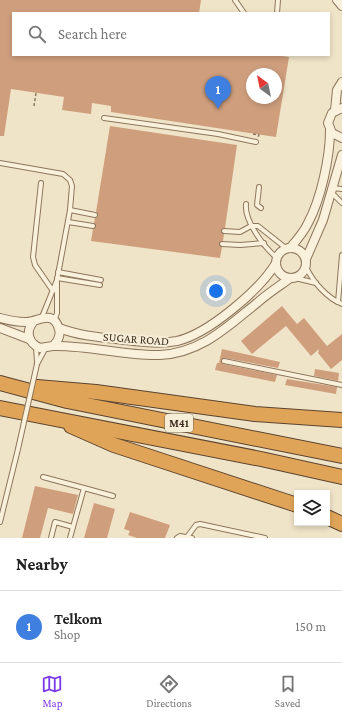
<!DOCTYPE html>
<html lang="en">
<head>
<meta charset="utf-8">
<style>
  :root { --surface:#fff; --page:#f6f6f6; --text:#222; --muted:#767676; --line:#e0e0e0; --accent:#7c3aed }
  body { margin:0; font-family:"Crimson Pro",serif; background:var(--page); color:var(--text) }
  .controls { position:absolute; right:12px; bottom:12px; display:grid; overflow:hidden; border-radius:0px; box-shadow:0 2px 6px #0003 }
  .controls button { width:36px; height:36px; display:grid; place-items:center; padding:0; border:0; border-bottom:1px solid var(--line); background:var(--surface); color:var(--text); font:20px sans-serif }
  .compass { position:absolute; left:246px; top:68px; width:36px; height:36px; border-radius:50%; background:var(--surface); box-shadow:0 2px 6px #0003; rotate:327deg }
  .you { position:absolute; left:216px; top:291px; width:14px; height:14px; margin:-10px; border:3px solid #fff; border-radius:50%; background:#1a73e8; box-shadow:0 0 0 6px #1a73e833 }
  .badge { display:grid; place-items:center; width:26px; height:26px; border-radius:50%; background:var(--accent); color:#fff; font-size:13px; font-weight:700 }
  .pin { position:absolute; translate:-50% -33px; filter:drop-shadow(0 1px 2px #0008) }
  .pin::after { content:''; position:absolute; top:21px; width:14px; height:12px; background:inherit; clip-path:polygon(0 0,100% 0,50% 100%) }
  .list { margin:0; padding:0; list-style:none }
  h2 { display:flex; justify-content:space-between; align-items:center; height:52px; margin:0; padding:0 16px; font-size:17px }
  h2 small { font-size:13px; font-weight:400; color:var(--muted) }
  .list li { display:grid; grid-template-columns:26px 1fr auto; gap:12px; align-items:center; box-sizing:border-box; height:72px; padding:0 16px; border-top:1px solid var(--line) }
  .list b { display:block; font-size:15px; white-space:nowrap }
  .list p { margin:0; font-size:13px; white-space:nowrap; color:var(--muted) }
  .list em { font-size:13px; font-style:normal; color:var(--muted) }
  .icon { flex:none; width:22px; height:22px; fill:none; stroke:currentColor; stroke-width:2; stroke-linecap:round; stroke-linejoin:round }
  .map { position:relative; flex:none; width:342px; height:538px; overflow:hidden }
  .search { position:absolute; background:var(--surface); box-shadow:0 2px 6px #0003; left:12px; right:12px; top:12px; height:44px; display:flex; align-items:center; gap:10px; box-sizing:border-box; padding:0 14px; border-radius:0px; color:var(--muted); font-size:15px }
  .sheet { height:124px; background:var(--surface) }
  nav { display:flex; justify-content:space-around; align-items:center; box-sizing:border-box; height:56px; border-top:1px solid var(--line); background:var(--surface); font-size:11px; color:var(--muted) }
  nav a { display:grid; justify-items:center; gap:2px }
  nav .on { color:var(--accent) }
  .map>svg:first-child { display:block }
  .building { fill:#cf9f7d; fill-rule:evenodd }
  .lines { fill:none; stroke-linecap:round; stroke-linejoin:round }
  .service-casing { stroke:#8d765c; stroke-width:6 }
  .minor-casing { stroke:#8d765c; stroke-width:10 }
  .motorway-casing { stroke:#5b4430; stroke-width:16 }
  .path { stroke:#8d765c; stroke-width:1.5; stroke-dasharray:3 2; stroke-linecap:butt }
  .service { stroke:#faf1dc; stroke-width:4 }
  .minor { stroke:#faf1dc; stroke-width:8 }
  .motorway { stroke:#e0a458; stroke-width:14 }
  .service-bridge-casing { stroke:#8d765c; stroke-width:6; stroke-linecap:butt }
  .service-bridge { stroke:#faf1dc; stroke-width:4 }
  .labels { text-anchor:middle; stroke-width:4; stroke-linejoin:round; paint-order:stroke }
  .shield { fill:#f7eed8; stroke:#756857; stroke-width:1 }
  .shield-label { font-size:11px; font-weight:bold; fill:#3d2e20 }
  .street-label { font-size:12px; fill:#3d2e20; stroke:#f7eed8 }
</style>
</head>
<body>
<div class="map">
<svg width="342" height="538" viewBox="0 0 342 538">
  <rect width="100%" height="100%" fill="#f0e4c8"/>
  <g class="building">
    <path d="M0,0H201L199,13H13V55H275L289,57L276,137L111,112V106L92,103L91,114L62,110L64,97L11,89L4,136H0ZM252,74H276V98H252Z"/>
    <path d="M110,126L237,145L225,228L221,230L224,234L223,241L219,243L222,247L220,258L91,241L93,229L96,226L94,223L95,218L98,215L96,212Z"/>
    <path d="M282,306L297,324L304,318L327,346L342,334V360L331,369L318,353L319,349L311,356L286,326L252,354L241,341Z"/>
    <path d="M222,349L280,362L278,368L225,358L221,360L223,364L277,375L275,382L215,370L217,363H219Z"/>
    <path d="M315,369L339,373L338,381L314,376Z"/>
    <path d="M287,379L337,387L336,394L285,385Z"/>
    <path d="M35,486L78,495L73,514L48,508L40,538H22Z"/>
    <path d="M94,503L115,509L107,538H84Z"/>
    <path d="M130,512L170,525L165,538H137L128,535L130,531L124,529Z"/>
  </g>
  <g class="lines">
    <g class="service-casing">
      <g id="service">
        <path d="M235,0L244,13"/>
        <path d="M277,13L278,0"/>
        <path d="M104,118L218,134L256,142"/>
        <path d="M0,163L63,174L70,180L72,186L70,210L57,280L42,317"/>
        <path d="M41,183L33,257L35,265L53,291"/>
        <path d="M259,187L257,205L261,208"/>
        <path d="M332,188L342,189"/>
        <path d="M331,192L342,203"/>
        <path d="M246,204C244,221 264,247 277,258"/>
        <path d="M70,210L95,215"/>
        <path d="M68,222L93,226"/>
        <path d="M224,231L240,232L251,226H258L287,249"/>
        <path d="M222,244L240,245L264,243"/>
        <path d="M306,267C313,282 327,298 342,304"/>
        <path d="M58,272L101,280"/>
        <path d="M57,278L100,285"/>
        <path d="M295,278L316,283"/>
        <path d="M338,302L342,255"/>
        <path d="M54,321L57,313V282"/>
        <path d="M36,347L37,362"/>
        <path d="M224,361L342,385"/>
        <path d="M37,364L45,349"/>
        <path d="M43,477L84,488L73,527L55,522L51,538"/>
        <path d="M84,488L113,496"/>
        <path d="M0,522L18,449"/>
        <path d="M187,537L196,525L200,524L265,538"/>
        <path d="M70,538L73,527"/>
        <path d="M177,538L180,536L192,538"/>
      </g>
    </g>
    <g class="minor-casing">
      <g id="minor">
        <path d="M337,0L342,6"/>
        <path d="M342,108L332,113L328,123L332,133L342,138"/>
        <path d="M335,110L337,90L342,82"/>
        <circle cx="291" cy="263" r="15"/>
        <path d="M290,248C297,240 304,232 308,223C321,199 330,157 330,130"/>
        <path d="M306,259L323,220L342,155"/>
        <path d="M0,318C8,320 16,322 25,322C37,323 53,308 59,329C61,336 58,341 53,346L40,348C28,343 25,331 34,321"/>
        <path d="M0,328L29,339"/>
        <path d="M59,328C77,335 96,337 116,339C136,341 156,345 177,341C208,334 260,290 276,263"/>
        <path d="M53,346C89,345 124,356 160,355C201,353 227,327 257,303C267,294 278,287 289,279"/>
      </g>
    </g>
    <g class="motorway-casing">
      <g id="motorway">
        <path d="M0,383L67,401L342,456"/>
        <path d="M37,387L96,392L255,414L342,420"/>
        <path d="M0,408L261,459L342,477"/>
        <path d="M71,426L114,445L297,505"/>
        <path d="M327,517L342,524"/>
      </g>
    </g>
    <g class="path">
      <path d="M34,106L36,93"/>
      <path d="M253,134L259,135L258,137"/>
    </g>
    <use href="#service" class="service"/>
    <use href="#minor" class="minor"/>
    <use href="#motorway" class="motorway"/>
    <g class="service-bridge-casing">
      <path id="service-bridge" d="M18,449L37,364"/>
    </g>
    <use href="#service-bridge" class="service-bridge"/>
  </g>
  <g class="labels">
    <rect class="shield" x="165" y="414" width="28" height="18" rx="3"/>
    <g class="shield-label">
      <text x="179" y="427">M41</text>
    </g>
    <g class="street-label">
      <text transform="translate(136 339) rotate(4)" y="4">SUGAR ROAD</text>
    </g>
  </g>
</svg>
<div class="controls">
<button><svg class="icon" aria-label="layers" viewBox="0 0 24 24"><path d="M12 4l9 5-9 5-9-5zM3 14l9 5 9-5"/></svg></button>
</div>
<svg class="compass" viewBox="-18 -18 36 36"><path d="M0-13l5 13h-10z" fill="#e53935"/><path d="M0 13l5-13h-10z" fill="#767676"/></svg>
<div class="you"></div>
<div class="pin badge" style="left:218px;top:109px;background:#3f7fe0">1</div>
<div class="search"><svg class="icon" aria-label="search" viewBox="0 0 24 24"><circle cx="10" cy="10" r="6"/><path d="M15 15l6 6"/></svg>Search here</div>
</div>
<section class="sheet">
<h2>Nearby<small></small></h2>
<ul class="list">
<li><span class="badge" style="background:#3f7fe0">1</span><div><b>Telkom</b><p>Shop</p></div><em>150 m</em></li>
</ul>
</section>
<nav>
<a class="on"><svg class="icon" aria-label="map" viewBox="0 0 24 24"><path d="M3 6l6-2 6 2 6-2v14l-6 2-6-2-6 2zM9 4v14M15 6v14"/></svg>Map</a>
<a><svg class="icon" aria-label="directions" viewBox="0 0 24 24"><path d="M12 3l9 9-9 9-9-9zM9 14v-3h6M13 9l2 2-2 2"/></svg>Directions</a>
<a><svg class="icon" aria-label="saved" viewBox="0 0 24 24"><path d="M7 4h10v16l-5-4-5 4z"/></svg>Saved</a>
</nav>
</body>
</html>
